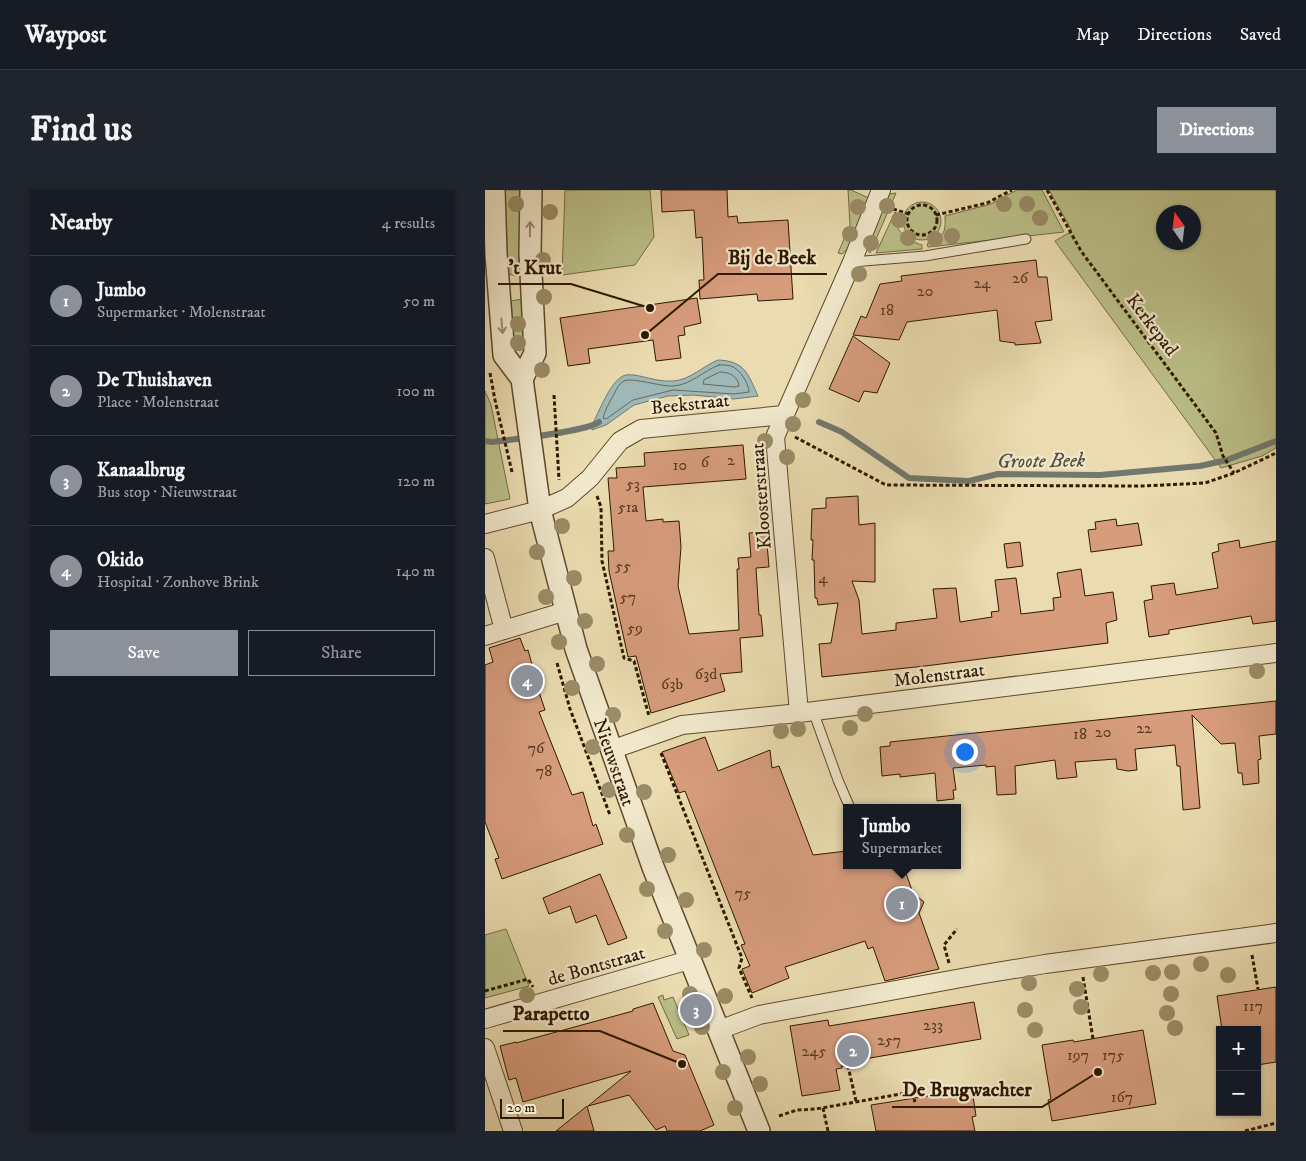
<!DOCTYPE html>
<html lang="en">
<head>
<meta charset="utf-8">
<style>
  :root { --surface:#171b24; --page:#20242c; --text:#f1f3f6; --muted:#9ea1a6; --line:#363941; --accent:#8c9099 }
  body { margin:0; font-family:"IM FELL DW Pica",serif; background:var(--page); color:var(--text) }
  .controls { position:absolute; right:15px; bottom:15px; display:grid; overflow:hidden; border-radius:0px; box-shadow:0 1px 4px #0004 }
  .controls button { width:45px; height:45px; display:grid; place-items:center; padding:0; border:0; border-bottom:1px solid var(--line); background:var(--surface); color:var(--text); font:25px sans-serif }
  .compass { position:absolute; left:671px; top:15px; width:45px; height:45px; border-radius:50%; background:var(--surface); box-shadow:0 1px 4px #0004; rotate:346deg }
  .scale { position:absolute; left:15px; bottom:12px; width:64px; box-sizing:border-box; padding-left:5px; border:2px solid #2f1800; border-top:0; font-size:14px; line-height:18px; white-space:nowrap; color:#2f1800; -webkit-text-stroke:4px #f1e8cc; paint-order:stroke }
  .you { position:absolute; left:479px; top:561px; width:18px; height:18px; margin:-12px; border:4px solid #fff; border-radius:50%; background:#1a73e8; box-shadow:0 0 0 8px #1a73e833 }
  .badge { display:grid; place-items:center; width:32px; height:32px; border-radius:50%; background:var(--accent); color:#fff; font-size:16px; font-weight:700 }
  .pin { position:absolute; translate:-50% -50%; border:2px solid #fff; box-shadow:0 1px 5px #0006 }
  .popup { position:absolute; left:358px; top:614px; width:118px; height:65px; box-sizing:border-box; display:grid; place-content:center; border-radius:0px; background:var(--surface); filter:drop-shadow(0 1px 4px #0005); font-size:16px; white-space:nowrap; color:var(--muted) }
  .popup b { font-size:19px; color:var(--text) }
  .popup::after { content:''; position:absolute; left:50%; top:100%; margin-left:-10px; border:10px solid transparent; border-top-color:var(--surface) }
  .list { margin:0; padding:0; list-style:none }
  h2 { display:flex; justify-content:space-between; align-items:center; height:65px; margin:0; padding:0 20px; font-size:21px }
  h2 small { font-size:16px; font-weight:400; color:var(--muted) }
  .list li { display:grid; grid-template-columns:32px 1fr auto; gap:15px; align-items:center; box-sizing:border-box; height:90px; padding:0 20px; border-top:1px solid var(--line) }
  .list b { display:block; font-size:19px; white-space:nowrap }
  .list p { margin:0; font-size:16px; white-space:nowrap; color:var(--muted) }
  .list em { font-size:16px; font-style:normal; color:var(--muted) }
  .actions { display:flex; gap:10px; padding:15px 20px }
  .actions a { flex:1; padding:11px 0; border:1px solid var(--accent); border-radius:0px; text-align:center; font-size:18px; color:var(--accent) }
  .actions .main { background:var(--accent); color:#fff }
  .map { position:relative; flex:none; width:791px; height:941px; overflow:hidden; border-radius:0px }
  header { display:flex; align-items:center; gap:30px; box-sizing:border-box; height:70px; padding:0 25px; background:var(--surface); border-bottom:1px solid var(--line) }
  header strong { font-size:24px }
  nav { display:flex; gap:28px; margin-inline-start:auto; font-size:18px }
  .intro { display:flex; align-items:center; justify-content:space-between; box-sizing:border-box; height:120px; padding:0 30px }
  h1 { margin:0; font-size:35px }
  .button { padding:12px 22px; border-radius:0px; background:var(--accent); color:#fff; font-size:18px; font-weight:700 }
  main { display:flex; gap:30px; padding:0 30px }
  aside { flex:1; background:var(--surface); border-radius:0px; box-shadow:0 1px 4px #0004 }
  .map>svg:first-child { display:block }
  .grass { fill:#bbbf88; stroke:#756c44; fill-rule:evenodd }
  .water { fill:#9eb8b8; stroke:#72786e }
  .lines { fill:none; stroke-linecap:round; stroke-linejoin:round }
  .shore { stroke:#66685c; stroke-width:1 }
  .stream { stroke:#72786e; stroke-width:6 }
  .building { fill:#d69c7c; stroke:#2f1800 }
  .service-casing { stroke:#5e492c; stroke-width:11 }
  .minor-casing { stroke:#5e492c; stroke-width:20 }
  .tertiary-casing { stroke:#5e492c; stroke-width:24 }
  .path { stroke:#2f1800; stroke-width:3; stroke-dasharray:4 2.5; stroke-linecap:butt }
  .service { stroke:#f1e8cc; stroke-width:9 }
  .minor { stroke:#f1e8cc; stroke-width:18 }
  .tertiary { stroke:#f1e8cc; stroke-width:21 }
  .tree { fill:#9a8c66 }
  .oneway { stroke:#9a8a70 }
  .labels { text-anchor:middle; stroke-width:4.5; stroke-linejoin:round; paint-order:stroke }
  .number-label { font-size:16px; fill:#59391f }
  .street-label { font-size:19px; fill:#2f1800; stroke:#f1e8cc }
  .water-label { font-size:20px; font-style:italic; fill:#565040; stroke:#f1e8cc }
  .leader { fill:none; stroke:#2f1800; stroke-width:2 }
  .callout-dot { fill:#2f1800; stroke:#f1e8cc; stroke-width:2 }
  .callout-label { font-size:20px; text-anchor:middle; font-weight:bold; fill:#2f1800; stroke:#f1e8cc; stroke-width:4.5; stroke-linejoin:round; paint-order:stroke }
</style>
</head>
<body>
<header>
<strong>Waypost</strong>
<nav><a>Map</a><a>Directions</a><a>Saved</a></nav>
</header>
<div class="intro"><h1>Find us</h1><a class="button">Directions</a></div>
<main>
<aside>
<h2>Nearby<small>4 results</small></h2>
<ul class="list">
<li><span class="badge">1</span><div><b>Jumbo</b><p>Supermarket · Molenstraat</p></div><em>50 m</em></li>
<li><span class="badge">2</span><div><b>De Thuishaven</b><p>Place · Molenstraat</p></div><em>100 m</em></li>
<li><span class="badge">3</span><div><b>Kanaalbrug</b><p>Bus stop · Nieuwstraat</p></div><em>120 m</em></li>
<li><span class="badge">4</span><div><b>Okido</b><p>Hospital · Zonhove Brink</p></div><em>140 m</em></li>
</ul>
<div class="actions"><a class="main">Save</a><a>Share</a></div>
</aside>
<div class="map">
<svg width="791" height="941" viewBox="0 0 791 941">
  <rect width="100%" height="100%" fill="#eadcb0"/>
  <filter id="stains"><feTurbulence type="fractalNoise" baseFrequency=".004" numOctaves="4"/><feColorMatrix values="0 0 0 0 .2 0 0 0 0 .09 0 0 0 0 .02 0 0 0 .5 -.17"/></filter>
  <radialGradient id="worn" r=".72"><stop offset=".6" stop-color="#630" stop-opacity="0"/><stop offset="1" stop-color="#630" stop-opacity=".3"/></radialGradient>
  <g class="grass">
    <path d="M19,0H38L36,81L33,85L30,86L22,83Z"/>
    <path d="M80,0H165L169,47L150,75L77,85Z"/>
    <path d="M363,0H368V1L384,8L364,58L357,64L353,63L365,35Z"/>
    <path d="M532,0H557L579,42L443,57L442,54C458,47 461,44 460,26L506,14Z"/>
    <path d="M564,0H791V258L777,266L736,278L570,51L587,41ZM678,22H708V52H678Z"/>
    <path d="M411,3L385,63L381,58L382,54L404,4Z"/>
    <circle cx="437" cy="31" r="19"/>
    <path d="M410,22L413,25C407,41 423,51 437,55V59L391,63Z"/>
    <path d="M38,109L40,157L35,161L29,158L25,111Z"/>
    <path d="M0,201L6,215L25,309L0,314Z"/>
    <path d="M21,739L44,796L0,808V745Z"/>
    <path d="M178,805L179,810L188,807L204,845L192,849L173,807Z"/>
  </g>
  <path class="water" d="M233,170C260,171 263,184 273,206L249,209L208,205L183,206L149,215L121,235L107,240V235C114,222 125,192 138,186C141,184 146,185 149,185C162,187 174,192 188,191C205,190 218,176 233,170Z"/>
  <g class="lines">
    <g class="shore">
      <path d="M234,175C237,175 243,175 246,176C255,179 264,194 264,202L249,204L188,200L148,210L121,229L118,228C120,220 124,213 128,206C131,201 133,194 139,191C147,187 177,197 188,196C206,195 218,181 234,175Z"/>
      <path d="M235,182C244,182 253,186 254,196L249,197L218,194L219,190Z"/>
    </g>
    <g class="stream">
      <path d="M334,232L357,242L424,288L484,291L513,284L615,285L715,276L742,270L791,251"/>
      <path d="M0,251L7,252C28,249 100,242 114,232"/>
    </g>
  </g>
  <g class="building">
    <path d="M176,0H242L243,27L252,26L253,33L303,30L308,109L273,111L272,104L215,109L214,90H219L217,47L211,48L209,20L177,22Z"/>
    <path d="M551,70L553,87H562L567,130L550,132L556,153L530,155V153L515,151L512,120L422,132L414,150L368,145L376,126L381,128L395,94L417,91L416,86Z"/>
    <path d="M212,108L216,133L199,137L200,145L193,146L196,168L171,171L168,150L103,159L105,173L83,176L75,128Z"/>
    <path d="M368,146L405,173L392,203L379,201L374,212L344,199Z"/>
    <path d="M258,255L261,289L158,297L161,331L178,329V332L194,331L196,357L193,396L204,444L254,440L252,379H254L253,368L266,367L264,343L281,342L284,377L271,378L274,425H276L278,446L255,448L257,482L235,484L240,501L166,523L151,466L143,467L124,381L123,361H129L123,288H132L131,278L160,276L159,263Z"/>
    <path d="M373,306L374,335L390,333V392L367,391L374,410L377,444L411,440V433L452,428L448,399L471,398L475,432L507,427L506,422L514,421L510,390L521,389L531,388L536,424L569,420L568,408L576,407L572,383L596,379L600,406L628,402L632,430L621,433L623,453L440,476L337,487L334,454L346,453L353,413L333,415L332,408H330L329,370H327L328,350H326L327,319L341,318V308Z"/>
    <path d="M631,329L632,336L653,333L657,355L606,362L603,340L611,339L610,332Z"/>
    <path d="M754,350L755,358L791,351V431L768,434L766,426L684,440V444L664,447L659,411L668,409L666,396L689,393L691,405L733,398L727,363L734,361L733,354Z"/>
    <path d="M535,352L538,376L522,378L519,354Z"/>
    <path d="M35,448L40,461L43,460L51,489L50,490L60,520L54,522L87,605L98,602L108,636L111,634L118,654L17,689L10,669L14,668L0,632V475L8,472L4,458Z"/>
    <path d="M791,511V544L774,546L776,569L773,570L774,593L758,595L757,583H753L750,553L736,554L707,525L715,618L698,620L695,576H692L690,555L650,559L652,580L643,581L632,579L631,569L590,572L592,587L572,589L570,570L530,576L531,604L512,605L510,576L501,577V575L468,578L471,600H468L469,609L452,611L450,583L415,587V584L397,586L395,557L405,556V552Z"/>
    <path d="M220,547L233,581L285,560L287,578L294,576L328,665L362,661V675H418L428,703L439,712L434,723L454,779L400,791L388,757L383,759L380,751L300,777L304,788L267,803L257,779L265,776L256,755L260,754L200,601L194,603L177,562Z"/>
    <path d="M115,684L142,748L123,755L111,725L91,733L85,716L64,724L58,708Z"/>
    <path d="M791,797V872L772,875V840H737L732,806Z"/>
    <path d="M489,812L496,849L356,873L357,878L351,879L355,900L317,906L305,836L343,830L344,836Z"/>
    <path d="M168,813L188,861L200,865L229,935L215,941H182L180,936L171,940L144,905L103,916L146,881L38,912L31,888L24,890L15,856L31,852V853L148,821V819Z"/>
    <path d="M658,840L671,914L567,931L563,910L566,909L557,855L588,850L589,852Z"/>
    <path d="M487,899L491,926L487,927L490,941H391L386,915Z"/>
    <path d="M102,916L109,941H71Z"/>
  </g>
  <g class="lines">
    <g class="service-casing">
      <g id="service">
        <path d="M367,72L440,66L541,49"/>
        <path d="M328,521L353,590L365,618"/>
      </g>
    </g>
    <g class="minor-casing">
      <g id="minor">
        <path d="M0,334L55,320L82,308L105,288L135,251L156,239L299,225"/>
        <path d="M0,368L19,440L0,446"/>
        <path d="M19,440L81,421"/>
        <path d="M314,523L290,247L367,72L396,0"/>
        <path d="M126,560L197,535L314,523L791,463"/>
        <path d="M0,829L204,770"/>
        <path d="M234,840L274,825L493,785L560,774L791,743"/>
        <path d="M0,858L28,941"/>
      </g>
    </g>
    <g class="tertiary-casing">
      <g id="tertiary">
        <path d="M9,0L11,64L19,165L37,189L55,320L91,459L168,677L274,941"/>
        <path d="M37,189L50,163L45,63L46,0"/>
      </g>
    </g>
    <g class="path">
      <path d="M562,0L596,61L731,243L738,266L749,283"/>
      <circle cx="437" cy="30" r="15"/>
      <path d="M408,19L424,24"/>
      <path d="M451,25L502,13L527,0"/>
      <path d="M5,183L10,210L27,282"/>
      <path d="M69,205L74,290"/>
      <path d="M310,247L401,295L657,296L720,293L749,283L791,263"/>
      <path d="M112,306L116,317L117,371L139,468L149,471L164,526"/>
      <path d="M72,473L85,519L125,625"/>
      <path d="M176,563L257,768L254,778L267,808"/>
      <path d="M767,765L773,799"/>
      <path d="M464,773L459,755L472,739"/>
      <path d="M598,787L608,849"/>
      <path d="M0,801L43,789L48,797"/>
      <path d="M356,875L363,876L371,911"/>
      <path d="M338,918L343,941"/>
      <path d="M294,926L312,920L331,919L427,902L430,912"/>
      <path d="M760,941L791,933"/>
    </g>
    <use href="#service" class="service"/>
    <use href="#minor" class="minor"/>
    <use href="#tertiary" class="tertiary"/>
  </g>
  <g class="tree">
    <circle cx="31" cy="14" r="8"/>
    <circle cx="519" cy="14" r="8"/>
    <circle cx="542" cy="14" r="8"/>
    <circle cx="402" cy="16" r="8"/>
    <circle cx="373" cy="17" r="8"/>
    <circle cx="65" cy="22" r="8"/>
    <circle cx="555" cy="28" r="8"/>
    <circle cx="414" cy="30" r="8"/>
    <circle cx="365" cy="44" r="8"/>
    <circle cx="467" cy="46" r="8"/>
    <circle cx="423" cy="48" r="8"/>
    <circle cx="450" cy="49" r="8"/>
    <circle cx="386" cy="53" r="8"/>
    <circle cx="58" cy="70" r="8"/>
    <circle cx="374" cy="84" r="8"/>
    <circle cx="59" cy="107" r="8"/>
    <circle cx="33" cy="134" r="8"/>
    <circle cx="33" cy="153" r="8"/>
    <circle cx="57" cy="180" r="8"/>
    <circle cx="318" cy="210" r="8"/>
    <circle cx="308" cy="234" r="8"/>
    <circle cx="280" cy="251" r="8"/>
    <circle cx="302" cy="267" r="8"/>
    <circle cx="77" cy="336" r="8"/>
    <circle cx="52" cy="362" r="8"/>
    <circle cx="89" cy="388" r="8"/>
    <circle cx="61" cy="407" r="8"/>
    <circle cx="100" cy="431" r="8"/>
    <circle cx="74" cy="452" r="8"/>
    <circle cx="112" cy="474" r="8"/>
    <circle cx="772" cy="481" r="8"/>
    <circle cx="87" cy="498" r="8"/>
    <circle cx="380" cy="524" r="8"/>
    <circle cx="128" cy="525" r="8"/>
    <circle cx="365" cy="538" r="8"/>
    <circle cx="313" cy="539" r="8"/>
    <circle cx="296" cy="541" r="8"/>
    <circle cx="108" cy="557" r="8"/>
    <circle cx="124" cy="600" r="8"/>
    <circle cx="159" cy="602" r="8"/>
    <circle cx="142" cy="645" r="8"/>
    <circle cx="183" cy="665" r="8"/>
    <circle cx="162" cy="699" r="8"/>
    <circle cx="201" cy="710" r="8"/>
    <circle cx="180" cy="741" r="8"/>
    <circle cx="219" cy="760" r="8"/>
    <circle cx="716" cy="774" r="8"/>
    <circle cx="687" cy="782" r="8"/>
    <circle cx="668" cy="783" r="8"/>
    <circle cx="616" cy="784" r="8"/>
    <circle cx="743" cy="785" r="8"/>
    <circle cx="544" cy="793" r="8"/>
    <circle cx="592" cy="799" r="8"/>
    <circle cx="205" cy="804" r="8"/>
    <circle cx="686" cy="804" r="8"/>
    <circle cx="42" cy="805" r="8"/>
    <circle cx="240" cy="806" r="8"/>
    <circle cx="596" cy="817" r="8"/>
    <circle cx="540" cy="820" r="8"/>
    <circle cx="682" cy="823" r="8"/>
    <circle cx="217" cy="837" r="8"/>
    <circle cx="690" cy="838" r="8"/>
    <circle cx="550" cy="840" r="8"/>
    <circle cx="263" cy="867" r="8"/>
    <circle cx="238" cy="882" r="8"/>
    <circle cx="275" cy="894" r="8"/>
    <circle cx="250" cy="918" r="8"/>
  </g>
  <defs><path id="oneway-shaft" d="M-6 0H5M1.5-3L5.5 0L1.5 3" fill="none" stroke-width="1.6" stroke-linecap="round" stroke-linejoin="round" transform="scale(1.25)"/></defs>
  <g class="oneway">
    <use href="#oneway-shaft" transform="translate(45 39) rotate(-89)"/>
    <use href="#oneway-shaft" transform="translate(17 136) rotate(85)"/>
  </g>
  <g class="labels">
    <g class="number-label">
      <text x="535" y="93">26</text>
      <text x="497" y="98">24</text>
      <text x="440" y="106">20</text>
      <text x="402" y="125">18</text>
      <text x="246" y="275">2</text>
      <text x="220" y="277">6</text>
      <text x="195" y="280">10</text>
      <text x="148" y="299">53</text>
      <text x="143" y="322">51a</text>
      <text x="138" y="381">55</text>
      <text x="338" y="393">4</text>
      <text x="143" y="412">57</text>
      <text x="150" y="443">59</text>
      <text x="221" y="489">63d</text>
      <text x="187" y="499">63b</text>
      <text x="659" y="543">22</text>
      <text x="618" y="547">20</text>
      <text x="595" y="549">18</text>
      <text x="51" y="563">76</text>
      <text x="59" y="586">78</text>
      <text x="258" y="708">75</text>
      <text x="768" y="821">117</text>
      <text x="448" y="840">233</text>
      <text x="404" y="855">257</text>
      <text x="329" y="866">245</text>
      <text x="593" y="870">197</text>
      <text x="628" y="870">175</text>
      <text x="637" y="912">167</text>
    </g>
    <g class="street-label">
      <text transform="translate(668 134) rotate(53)" y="7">Kerkepad</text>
      <text transform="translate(205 213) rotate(-6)" y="7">Beekstraat</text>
      <text transform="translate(275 306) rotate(-94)" y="7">Kloosterstraat</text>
      <text transform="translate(454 484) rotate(-7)" y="7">Molenstraat</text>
      <text transform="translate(130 572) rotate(71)" y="7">Nieuwstraat</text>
      <text transform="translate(111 775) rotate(-16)" y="7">de Bontstraat</text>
    </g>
    <g class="water-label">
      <text transform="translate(556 270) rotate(-1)" y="7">Groote Beek</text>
    </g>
  </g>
  <path class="leader" d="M160 145L233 84H342M165 118L86 94H13M197 874L115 841H18M613 882L557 917H407"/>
  <g class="callout-dot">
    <circle cx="160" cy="145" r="5"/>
    <circle cx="165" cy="118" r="5"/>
    <circle cx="197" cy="874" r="5"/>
    <circle cx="613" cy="882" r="5"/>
  </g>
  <g class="callout-label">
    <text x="287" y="74">Bij de Beek</text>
    <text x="50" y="84">'t Krut</text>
    <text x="66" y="830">Parapetto</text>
    <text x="482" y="906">De Brugwachter</text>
  </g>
  <rect width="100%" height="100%" filter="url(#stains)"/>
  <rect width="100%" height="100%" fill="url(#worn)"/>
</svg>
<div class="controls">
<button>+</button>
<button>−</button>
</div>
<svg class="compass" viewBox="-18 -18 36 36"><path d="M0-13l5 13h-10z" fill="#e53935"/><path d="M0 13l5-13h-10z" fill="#9ea1a6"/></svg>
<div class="scale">20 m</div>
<div class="you"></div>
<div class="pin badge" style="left:417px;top:714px">1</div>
<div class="popup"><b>Jumbo</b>Supermarket</div>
<div class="pin badge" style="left:368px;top:861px">2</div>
<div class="pin badge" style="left:211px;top:820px">3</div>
<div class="pin badge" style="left:42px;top:491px">4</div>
</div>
</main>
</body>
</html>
